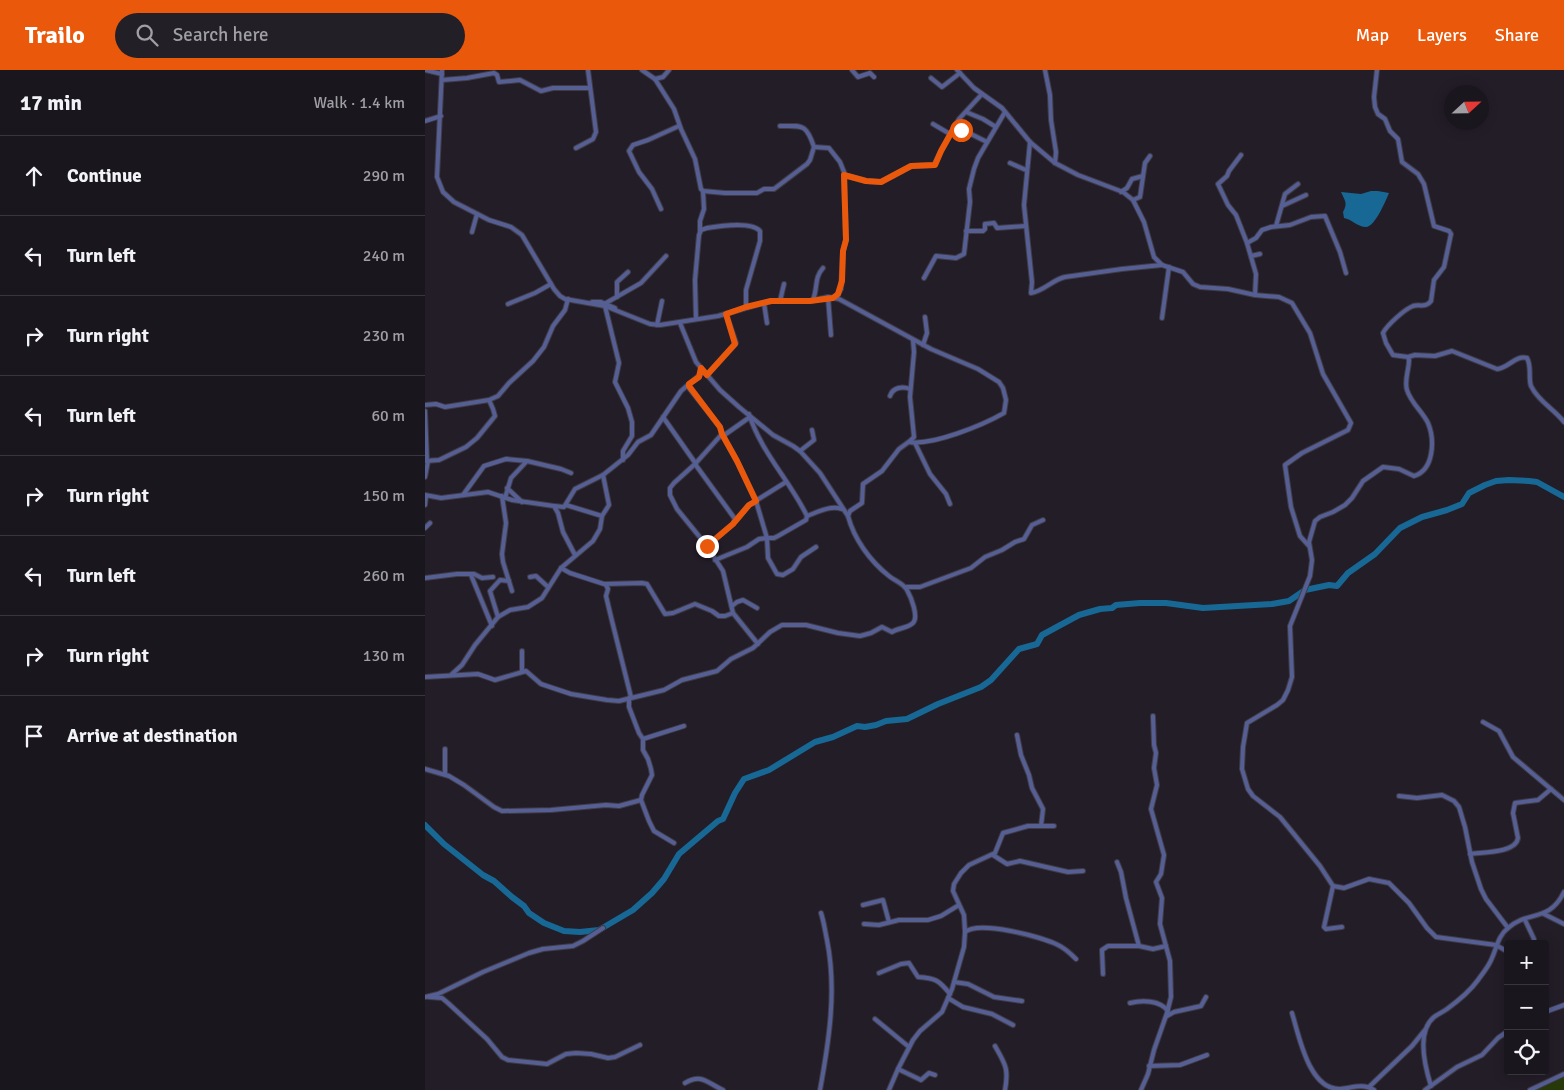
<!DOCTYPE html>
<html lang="en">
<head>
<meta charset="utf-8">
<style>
  :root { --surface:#1a161e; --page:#231f27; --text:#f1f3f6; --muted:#9f9fa4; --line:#38353c; --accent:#ea580c }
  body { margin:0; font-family:Signika,sans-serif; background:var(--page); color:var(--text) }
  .controls { position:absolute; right:15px; bottom:15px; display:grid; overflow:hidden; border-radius:5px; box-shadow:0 2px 12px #0003 }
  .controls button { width:45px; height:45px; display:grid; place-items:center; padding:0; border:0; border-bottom:1px solid var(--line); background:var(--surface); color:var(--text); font:25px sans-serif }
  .compass { position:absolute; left:1019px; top:15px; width:45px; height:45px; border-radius:50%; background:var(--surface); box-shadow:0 2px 12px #0003; rotate:68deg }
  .stop { position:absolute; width:15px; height:15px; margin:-11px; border:4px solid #ea580c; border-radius:50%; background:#fff }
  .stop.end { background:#ea580c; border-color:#fff; box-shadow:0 1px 5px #0008 }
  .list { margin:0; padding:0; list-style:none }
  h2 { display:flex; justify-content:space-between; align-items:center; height:65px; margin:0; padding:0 20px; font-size:21px }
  h2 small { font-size:16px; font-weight:400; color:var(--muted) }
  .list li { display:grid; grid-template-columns:32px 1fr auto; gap:15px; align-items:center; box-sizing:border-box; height:80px; padding:0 20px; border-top:1px solid var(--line) }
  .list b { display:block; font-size:19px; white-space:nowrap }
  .list em { font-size:16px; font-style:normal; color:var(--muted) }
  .icon { flex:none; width:28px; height:28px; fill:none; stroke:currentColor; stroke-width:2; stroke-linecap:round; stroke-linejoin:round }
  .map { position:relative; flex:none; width:1139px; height:1020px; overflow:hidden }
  header { display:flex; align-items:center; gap:30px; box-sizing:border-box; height:70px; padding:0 25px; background:var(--accent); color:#fff }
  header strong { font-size:24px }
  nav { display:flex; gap:28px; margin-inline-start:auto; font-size:18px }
  .search { width:350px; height:45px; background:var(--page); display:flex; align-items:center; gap:12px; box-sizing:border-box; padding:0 18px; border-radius:28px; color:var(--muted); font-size:19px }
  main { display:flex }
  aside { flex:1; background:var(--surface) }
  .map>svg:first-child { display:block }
  .green { fill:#273909 }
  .water { fill:#186896 }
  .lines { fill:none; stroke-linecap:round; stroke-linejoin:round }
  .river { stroke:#186896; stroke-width:6 }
  .minor-casing { stroke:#403b45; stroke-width:6 }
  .minor { stroke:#555f94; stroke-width:4 }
  .route { stroke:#ea580c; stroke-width:6 }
</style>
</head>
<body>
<header>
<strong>Trailo</strong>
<div class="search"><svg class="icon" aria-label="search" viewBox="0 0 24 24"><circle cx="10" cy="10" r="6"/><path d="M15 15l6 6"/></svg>Search here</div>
<nav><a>Map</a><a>Layers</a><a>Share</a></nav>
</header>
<main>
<aside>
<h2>17 min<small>Walk · 1.4 km</small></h2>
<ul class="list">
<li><svg class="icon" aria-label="ahead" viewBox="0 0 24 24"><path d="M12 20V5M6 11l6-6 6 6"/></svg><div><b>Continue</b></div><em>290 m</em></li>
<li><svg class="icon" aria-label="left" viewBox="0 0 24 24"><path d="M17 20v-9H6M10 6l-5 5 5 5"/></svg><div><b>Turn left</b></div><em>240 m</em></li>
<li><svg class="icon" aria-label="right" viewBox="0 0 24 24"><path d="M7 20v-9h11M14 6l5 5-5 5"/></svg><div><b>Turn right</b></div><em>230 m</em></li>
<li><svg class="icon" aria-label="left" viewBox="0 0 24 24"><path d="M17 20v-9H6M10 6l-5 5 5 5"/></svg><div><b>Turn left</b></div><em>60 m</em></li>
<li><svg class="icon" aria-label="right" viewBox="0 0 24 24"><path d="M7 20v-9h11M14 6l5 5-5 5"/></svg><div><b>Turn right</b></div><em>150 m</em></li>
<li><svg class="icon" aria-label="left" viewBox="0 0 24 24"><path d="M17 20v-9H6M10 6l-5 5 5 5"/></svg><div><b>Turn left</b></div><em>260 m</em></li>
<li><svg class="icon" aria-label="right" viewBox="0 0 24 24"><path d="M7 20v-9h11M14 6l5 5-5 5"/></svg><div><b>Turn right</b></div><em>130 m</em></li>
<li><svg class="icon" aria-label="arrive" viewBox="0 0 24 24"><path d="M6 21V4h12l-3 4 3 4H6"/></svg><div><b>Arrive at destination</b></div></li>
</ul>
</aside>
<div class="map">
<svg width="1139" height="1020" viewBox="0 0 1139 1020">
  <rect width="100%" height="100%" fill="#231d28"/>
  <path class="green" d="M1139,1007V1020H1110Z"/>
  <path class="water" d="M946,121H953L964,123C961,130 950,157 941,157C933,157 926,149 919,148L918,142C923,133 920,131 916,122L936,124Z"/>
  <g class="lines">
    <path class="river" d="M0,755L19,774L58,805L69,811L87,827L99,836L104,843L119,853L139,861L155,862L174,860L208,840L227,823L239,809L254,784L293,751L298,749L310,723L319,709L344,700L390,672L408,667L432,656L440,657L451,655L461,651L482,649L513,634L556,617L566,610L594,579L612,574L617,565L654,545L675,539L687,538L691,535L715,533H741L778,538L847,534L864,531L880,520L904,515L912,516L923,503L950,484L975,458L997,447L1022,440L1037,434L1044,423L1060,415L1071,411L1084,410L1104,411L1112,412L1139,427"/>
    <g class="minor-casing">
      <g id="minor">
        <path d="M0,0L17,4"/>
        <path d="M17,0L12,107L18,122L29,132L64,150L86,157L97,165L129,219L135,226L140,229L180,236L225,254L235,255L293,246L346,231H385L403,227L414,229L506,279L553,299L574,312L578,318L581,330L579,343C558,355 507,376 484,372"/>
        <path d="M217,0L230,9L249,39L256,59L270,89L276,119L278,121L300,123H332L339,119H349L382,94L385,90L389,77C381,53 377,56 355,56"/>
        <path d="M427,0L433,7L445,3L449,7"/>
        <path d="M532,0L549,18L577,38L605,72L630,93L653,105L698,122L708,130L719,152L729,187L737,195L758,202L768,214L775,217L803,219L830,225L854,227L867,233L885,263L898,304L926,353L923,360L877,383L860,395L866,437L875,466L884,476"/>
        <path d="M620,0L625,25L626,50L631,82L630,93"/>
        <path d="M952,0L949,27L950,37L953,44L960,49L965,61L973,69L977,92L993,104L999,114L1009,156L1024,161L1026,164L1019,197L1009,210L1006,231C1001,238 995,234 988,236C980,239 962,255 958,263L961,273L968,285L983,287L984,290C984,300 979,310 982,320C986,333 997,341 1003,353C1010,370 1009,400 989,406L974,399L958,397L938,411L927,428L920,435L908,442L895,447L890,451L884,472L887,490L885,506L865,556L867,607L863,620L858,630L852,635L822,653L818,677L817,699L823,719L828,726L855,747L895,796L908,816L919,818L944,809L964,813L984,833L1002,858L1011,867L1071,875L1083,882"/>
        <path d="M506,8L517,17L535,3"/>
        <path d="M230,9L238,7L244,0"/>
        <path d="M17,10L42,8L69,3L72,5L74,12L95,10L116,21L128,18H165"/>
        <path d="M541,42L558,49L571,57"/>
        <path d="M0,51L16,46"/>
        <path d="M508,54L525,64"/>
        <path d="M530,56L562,72"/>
        <path d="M605,72L599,135L607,212L606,223C619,221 627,210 640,207L697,199L737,195"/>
        <path d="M389,77L404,78L415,92L419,102L421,170L418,181L416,219L413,224L408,228"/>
        <path d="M151,78L168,69L171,62L163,0"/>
        <path d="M816,85L804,101L802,106L793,114L803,135L811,145L822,173L831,204L830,225"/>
        <path d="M585,93L601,100"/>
        <path d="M419,105L441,111L456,112L486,96L509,95L516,81L534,49L557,24"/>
        <path d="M696,122L702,118L707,109L718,106"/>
        <path d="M708,130L715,127L720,93L725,86"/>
        <path d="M857,136L881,125"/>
        <path d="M236,139L227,119L214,102L204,81L208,75L223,70L254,56"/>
        <path d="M851,156L860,124L873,114"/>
        <path d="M275,161V151L279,139L278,121"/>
        <path d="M541,161H558L560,159V154L569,153L572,158L600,156"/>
        <path d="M47,162L52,144"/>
        <path d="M822,173L831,168L837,160L846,157L865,155L886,147L900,146L915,182L921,203"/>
        <path d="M826,186L835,184"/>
        <path d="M499,208L511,186L531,188L539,184L545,132L544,119L549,99L553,88L580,42"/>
        <path d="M192,227V212L203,202"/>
        <path d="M403,227L406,265"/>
        <path d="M388,230C393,217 389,208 398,198"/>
        <path d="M355,231L359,214"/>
        <path d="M167,232H176L190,238"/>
        <path d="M181,233L216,213L241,186"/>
        <path d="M339,233L342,253"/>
        <path d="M83,234L110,223L126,214"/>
        <path d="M180,236L194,293L190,312L203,338L207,352V366L198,381V390"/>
        <path d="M737,248L744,197"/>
        <path d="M271,249L270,210L274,165L276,160L282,158C294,156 326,151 335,161V171L321,220V237"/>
        <path d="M255,253L271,292L295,320L314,337L348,365L368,376L375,381L395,403L423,446"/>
        <path d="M232,255L237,231"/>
        <path d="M498,275L502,263L500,247"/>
        <path d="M983,287L990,285L1010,286L1027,281L1072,299C1084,298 1090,285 1102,288C1107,297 1103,307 1106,316C1113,331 1129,339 1139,352"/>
        <path d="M276,298V304L264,314V318L295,357L297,364L270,394L249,413L245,418V425L252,439L282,476L298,501L308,543L333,574"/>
        <path d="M282,305L311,273L301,244"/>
        <path d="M465,326C468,317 478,316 485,319"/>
        <path d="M0,335L11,334L20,337L64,330L73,326L84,313L108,291L119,277L128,256L140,240L143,229"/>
        <path d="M0,341L2,391"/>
        <path d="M324,344C336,382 365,411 382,446"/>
        <path d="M238,347L271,394"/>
        <path d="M297,364L312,391L331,431L342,468H349L353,466L381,450L382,446C393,442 405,435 417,439"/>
        <path d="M298,366L325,347"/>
        <path d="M490,373L505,404L521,424L525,434"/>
        <path d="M375,381L389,370L387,360"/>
        <path d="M0,391L14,390L41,377L52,368L70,346L68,339L64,330"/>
        <path d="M270,394L310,449L308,454L282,476"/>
        <path d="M0,407L3,391"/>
        <path d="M82,418L97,432"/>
        <path d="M0,425L16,428L63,422L87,430L129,436L133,443L138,462L150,485"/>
        <path d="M38,425L59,396L81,389L102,391"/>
        <path d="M77,426L81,453L77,484L78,492L87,521"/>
        <path d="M80,428L86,408L102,391L136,399L146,403"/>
        <path d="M0,435L1,426"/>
        <path d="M141,435L177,446"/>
        <path d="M129,436L139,437L150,419L178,405L203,385L213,372L226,365L256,321L264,314"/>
        <path d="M310,451L324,435L361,412"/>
        <path d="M0,458L5,453"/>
        <path d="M290,490L322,477L334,469L342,468L343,488L352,504L358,505L368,499L376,487L391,477"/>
        <path d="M136,498L145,503L179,514L217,513L222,514L240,544L248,543L270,534L287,541L294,546H300L308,543"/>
        <path d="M46,505L67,556"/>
        <path d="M105,507L111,506L123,517"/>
        <path d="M0,508L32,504H49L57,508L68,507"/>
        <path d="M181,515L183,519L181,526L187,551L206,627"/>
        <path d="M480,517H495L546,498L560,487L577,480L590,472L599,469L607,455L618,450"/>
        <path d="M307,536L312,532L318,530L332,538"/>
        <path d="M73,547L65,521L75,510L84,511"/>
        <path d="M97,581V601"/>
        <path d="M27,604L37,595L50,575L73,547L85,540L103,537L117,528L136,498L168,471L175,459L177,446L184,435L178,405"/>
        <path d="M0,607L53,604L70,610L101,601L116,614L146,624L182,630L194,631L239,620L257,610L292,601L306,589L328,578L345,562L357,555H381L413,563L435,566L446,563L457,557L467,562C473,558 483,558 488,553C494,547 486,527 482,520C478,513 470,511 464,506C445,491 429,469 423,446L425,441L437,433L438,414L457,401L474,379L485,371L489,367L485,327L489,282L488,270"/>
        <path d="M204,628V637L214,663L218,669V680L223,689L226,699L227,705L217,725L216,730L224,751L229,761L249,773"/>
        <path d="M1058,652L1074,661L1088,687L1139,730"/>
        <path d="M592,665L596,685L604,705L607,718L618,739L616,756"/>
        <path d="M218,669L259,656"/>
        <path d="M0,699L24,706L39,715L69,737L77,741L126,740L181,735L194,736L216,730"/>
        <path d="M20,704V679"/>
        <path d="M974,726L992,728L1017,725L1029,731L1034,737L1040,757L1047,792L1056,819L1061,829L1083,858"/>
        <path d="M1045,784C1058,782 1091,783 1093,768L1088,743L1090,733L1113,730L1126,719"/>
        <path d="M568,785L582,794L595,791L643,802L658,801"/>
        <path d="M692,792L696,802L701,828L714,876"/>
        <path d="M908,816L899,857L901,859L917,857"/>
        <path d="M438,835L458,830L464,852"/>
        <path d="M1119,844L1139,854"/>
        <path d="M1100,850L1109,869L1108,874"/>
        <path d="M439,854L454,855L474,850H503L516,846L534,835"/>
        <path d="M540,862C554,850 617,867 633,875C640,878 646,884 651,889"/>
        <path d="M454,903L476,894L484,893L493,907C510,908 514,910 525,924"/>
        <path d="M678,904L677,880L683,876H714L728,879L741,876"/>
        <path d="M529,912L543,914L569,927L597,931"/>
        <path d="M0,927L13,924L58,902L104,883L118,879L148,876L158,871L178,858"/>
        <path d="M4,927L17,928L23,933L62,969L77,987L83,990L122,994L141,984L151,983L166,984L183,988L190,987L215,975"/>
        <path d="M523,928L538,937L567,944L588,955"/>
        <path d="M705,933C717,930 735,930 743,941"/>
        <path d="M1120,942L1139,935"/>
        <path d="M867,943C874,966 884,1020 915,1019C927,1018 938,1013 949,1020"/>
        <path d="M742,946L749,942L776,936L781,927"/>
        <path d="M450,949L484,977"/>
        <path d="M570,976C580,994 584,998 580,1020"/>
        <path d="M724,996L755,995L782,985"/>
        <path d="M473,999L496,1010L504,1003L510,1005"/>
        <path d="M260,1013C277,1003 282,1013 298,1020"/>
        <path d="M1006,1016C1000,997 991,962 1009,947C1013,944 1018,942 1022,939C1033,931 1045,921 1053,910C1058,903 1064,896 1067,888C1072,877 1073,866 1083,858C1103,840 1124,853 1139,822"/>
        <path d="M944,1017L987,976L1000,960"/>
        <path d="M395,1020C404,971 412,920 402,870C400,861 399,852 396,843"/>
        <path d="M464,1020L473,999L488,970L495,961L517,942L527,919L539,877L540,862L539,845L528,821L529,814L536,803L544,795L570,783L578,763L603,756H629"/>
        <path d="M716,1020L723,1004L729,980L742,943L746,927L745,891L735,854L737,828L731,812L736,804L739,785L726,739L732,715L729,698L731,683L729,675L728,646"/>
        <path d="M1000,1020L1032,997L1057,985L1073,968L1083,961"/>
        <path d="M1105,1020L1139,1004"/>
      </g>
    </g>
    <use href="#minor" class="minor"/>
  </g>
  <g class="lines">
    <path class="route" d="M282,476L308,454L324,435L331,431L312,391L297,364L295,357L264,316V314L274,307L276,298L282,305L310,274L301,244L321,237L346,231H385L408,228L413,224L417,211L418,181L421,170L419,105L441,111L456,112L486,96L510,95L516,81L530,56L536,60"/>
  </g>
</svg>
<div class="controls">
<button>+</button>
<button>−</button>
<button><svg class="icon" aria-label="locate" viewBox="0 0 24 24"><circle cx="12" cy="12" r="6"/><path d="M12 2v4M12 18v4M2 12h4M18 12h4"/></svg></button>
</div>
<svg class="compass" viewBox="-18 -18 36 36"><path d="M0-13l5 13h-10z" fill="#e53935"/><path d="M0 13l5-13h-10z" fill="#9f9fa4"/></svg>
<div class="stop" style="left:536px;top:60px"></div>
<div class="stop end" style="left:282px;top:476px"></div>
</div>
</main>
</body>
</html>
